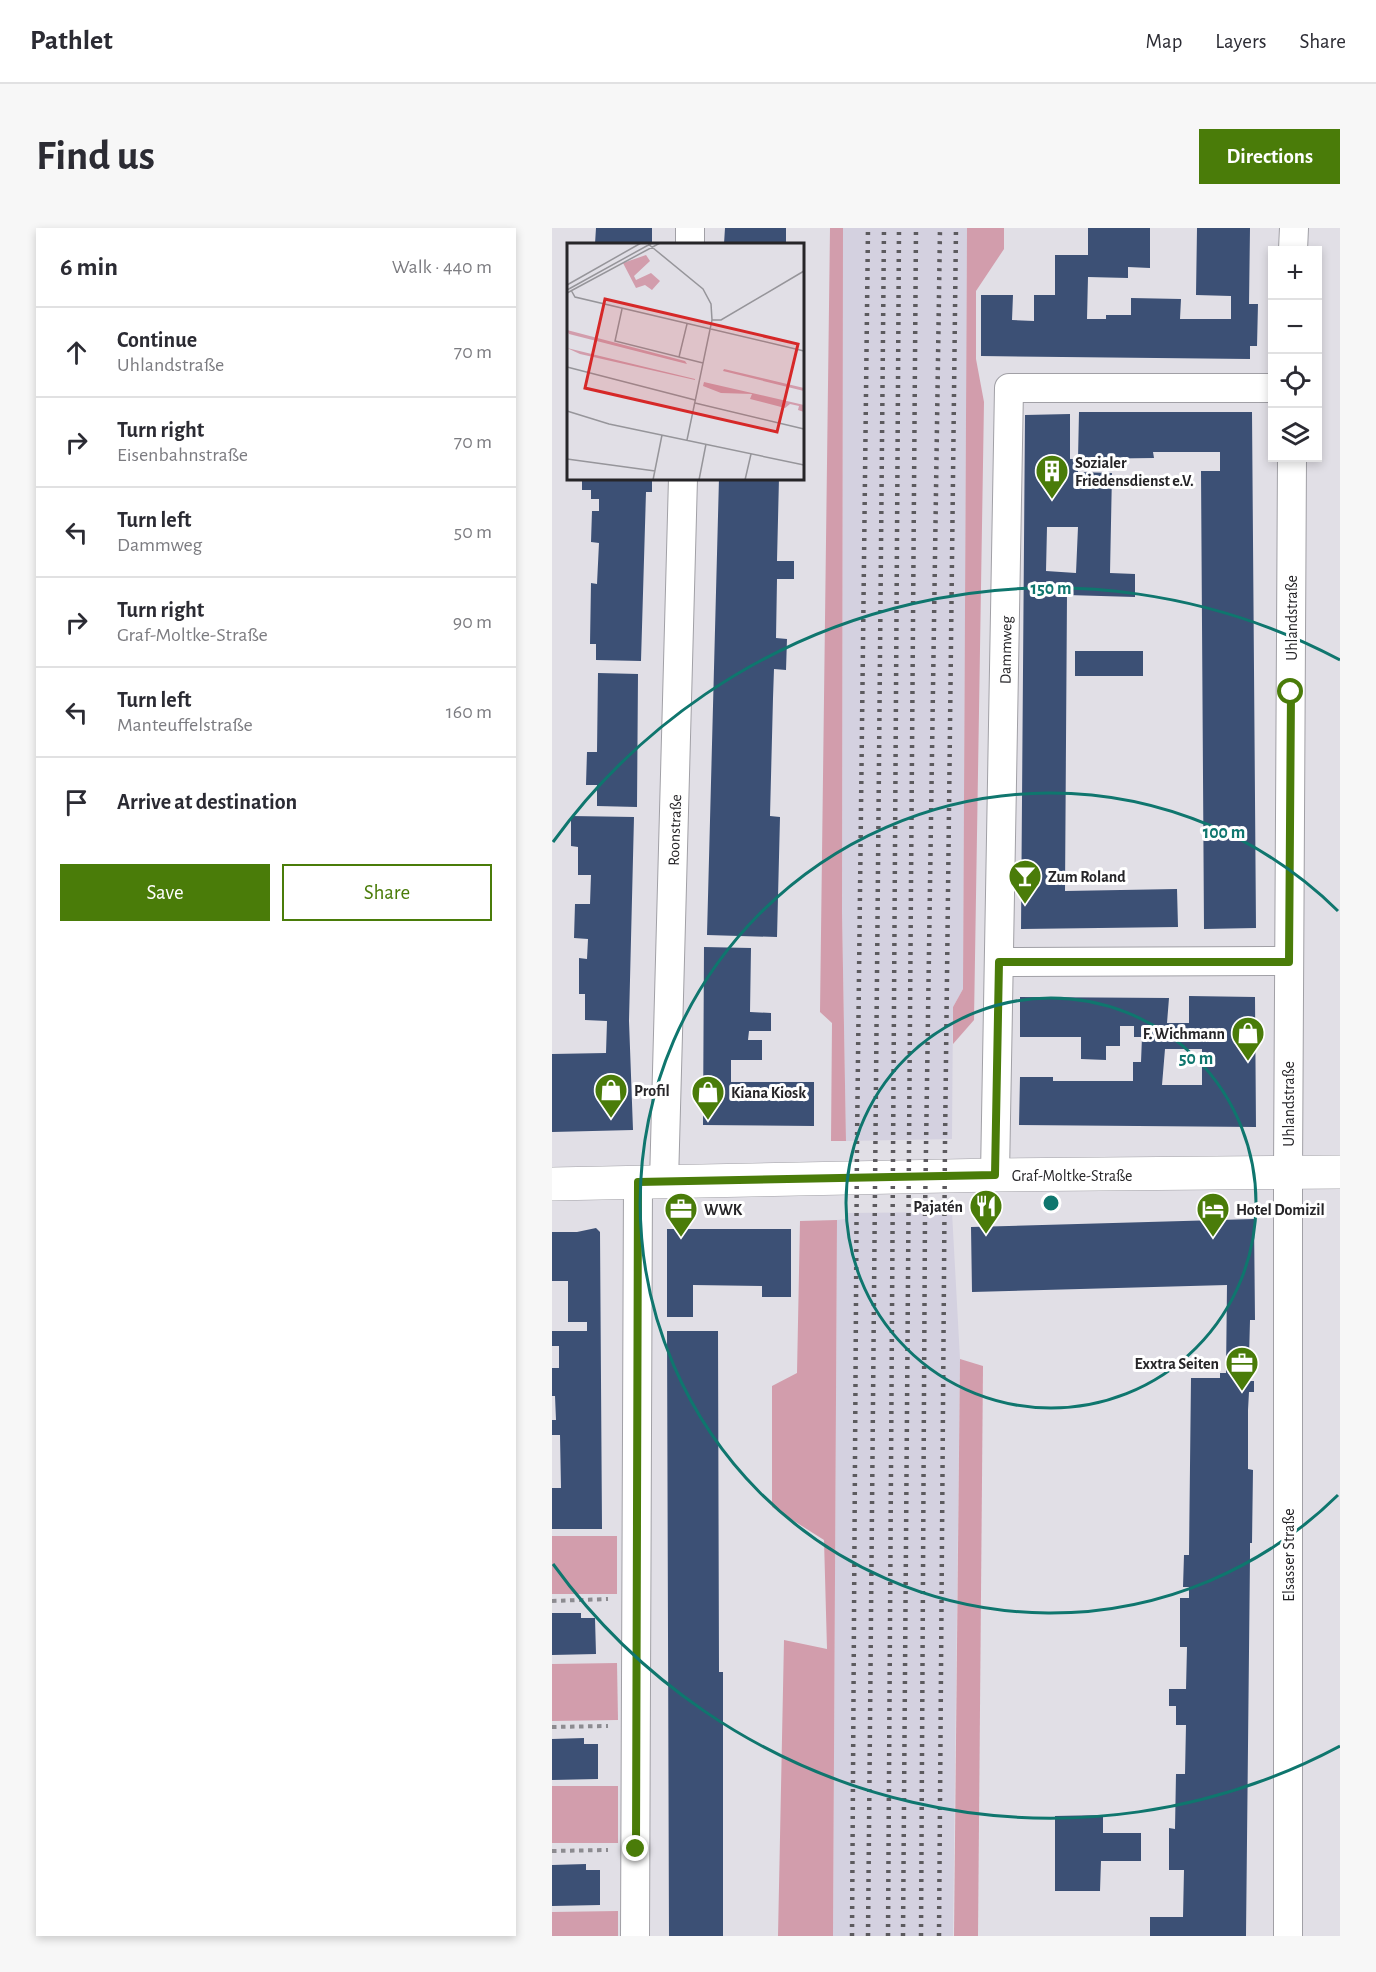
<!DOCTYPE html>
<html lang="en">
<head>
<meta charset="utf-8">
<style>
  :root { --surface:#fff; --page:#f7f7f7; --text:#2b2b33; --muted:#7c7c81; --line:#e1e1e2; --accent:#4a7c09 }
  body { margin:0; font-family:"Alegreya Sans",sans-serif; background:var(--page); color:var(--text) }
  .controls { position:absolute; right:18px; top:18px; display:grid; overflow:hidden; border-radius:0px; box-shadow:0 3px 9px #0003 }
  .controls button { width:54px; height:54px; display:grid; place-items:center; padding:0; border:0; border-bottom:2px solid var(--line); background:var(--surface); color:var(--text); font:30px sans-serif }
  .stop { position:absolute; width:18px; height:18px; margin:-14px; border:4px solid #4a7c09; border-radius:50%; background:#fff }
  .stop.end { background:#4a7c09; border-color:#fff; box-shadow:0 2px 6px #0008 }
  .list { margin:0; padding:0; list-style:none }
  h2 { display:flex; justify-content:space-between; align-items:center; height:78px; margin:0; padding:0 24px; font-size:26px }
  h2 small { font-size:20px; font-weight:400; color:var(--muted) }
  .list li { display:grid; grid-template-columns:39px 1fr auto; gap:18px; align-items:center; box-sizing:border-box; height:90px; padding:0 24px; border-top:2px solid var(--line) }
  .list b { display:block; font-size:22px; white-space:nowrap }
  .list p { margin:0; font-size:20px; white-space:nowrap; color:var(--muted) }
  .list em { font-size:20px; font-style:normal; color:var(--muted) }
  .actions { display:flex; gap:12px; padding:18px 24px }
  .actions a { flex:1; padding:14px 0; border:2px solid var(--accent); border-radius:0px; text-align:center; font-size:21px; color:var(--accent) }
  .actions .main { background:var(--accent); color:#fff }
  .icon { flex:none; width:33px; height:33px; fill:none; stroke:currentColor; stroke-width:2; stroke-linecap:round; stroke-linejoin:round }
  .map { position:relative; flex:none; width:788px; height:1708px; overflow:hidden; border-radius:0px }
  header { display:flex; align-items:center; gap:36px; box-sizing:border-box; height:84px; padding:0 30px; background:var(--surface); border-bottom:2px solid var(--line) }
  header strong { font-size:28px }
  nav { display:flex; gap:33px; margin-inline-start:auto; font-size:21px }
  .intro { display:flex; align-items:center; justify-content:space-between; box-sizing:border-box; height:144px; padding:0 36px }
  h1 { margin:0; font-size:42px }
  .button { padding:15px 27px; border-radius:0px; background:var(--accent); color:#fff; font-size:21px; font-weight:700 }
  main { display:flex; gap:36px; padding:0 36px }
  aside { flex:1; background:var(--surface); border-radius:0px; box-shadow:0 3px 9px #0003 }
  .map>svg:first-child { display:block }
  .built { fill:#d4d1e0 }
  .green { fill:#d29dac }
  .building { fill:#3c5075; fill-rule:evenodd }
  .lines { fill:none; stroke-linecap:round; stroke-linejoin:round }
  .minor-casing { stroke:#a1a0a6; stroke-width:30 }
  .secondary-casing { stroke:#a1a0a6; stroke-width:34 }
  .path { stroke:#8c8b90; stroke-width:4; stroke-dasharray:4.5 4.5; stroke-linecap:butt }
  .minor { stroke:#fff; stroke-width:28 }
  .secondary { stroke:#fff; stroke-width:33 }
  .rail { stroke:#5c5a5e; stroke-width:4.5; stroke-dasharray:3 6; stroke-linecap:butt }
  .route { stroke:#4a7c09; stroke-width:8 }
  .ring { fill:none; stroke:#0f766e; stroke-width:3 }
  .labels { text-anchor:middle; stroke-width:6; stroke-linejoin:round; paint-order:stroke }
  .poi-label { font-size:16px; font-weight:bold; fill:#262528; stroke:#fff; text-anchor:start }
  .street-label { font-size:16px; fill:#262528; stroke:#fff }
  .inset-road { fill:none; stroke:#96959a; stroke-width:1.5 }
  .view { fill:#d62828; fill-opacity:0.15; stroke:#d62828; stroke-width:3 }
  .inset-edge { fill:none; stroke:#262528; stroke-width:3 }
  .centre { fill:#0f766e; stroke:#fff; stroke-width:3 }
  .ring-label { font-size:18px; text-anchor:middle; font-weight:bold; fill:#0f766e; stroke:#fff; stroke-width:6; stroke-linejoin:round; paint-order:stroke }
</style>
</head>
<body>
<header>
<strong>Pathlet</strong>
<nav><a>Map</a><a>Layers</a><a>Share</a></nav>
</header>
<div class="intro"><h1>Find us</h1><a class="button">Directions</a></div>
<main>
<aside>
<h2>6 min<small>Walk · 440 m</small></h2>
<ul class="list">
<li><svg class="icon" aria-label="ahead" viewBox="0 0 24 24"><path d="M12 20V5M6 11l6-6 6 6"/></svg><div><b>Continue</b><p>Uhlandstraße</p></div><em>70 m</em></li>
<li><svg class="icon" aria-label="right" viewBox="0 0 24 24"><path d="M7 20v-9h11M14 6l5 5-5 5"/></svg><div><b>Turn right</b><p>Eisenbahnstraße</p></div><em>70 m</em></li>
<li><svg class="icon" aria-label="left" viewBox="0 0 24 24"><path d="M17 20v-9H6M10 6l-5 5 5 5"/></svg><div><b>Turn left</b><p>Dammweg</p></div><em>50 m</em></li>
<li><svg class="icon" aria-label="right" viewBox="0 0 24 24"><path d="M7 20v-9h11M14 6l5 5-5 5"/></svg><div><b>Turn right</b><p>Graf-Moltke-Straße</p></div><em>90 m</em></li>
<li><svg class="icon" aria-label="left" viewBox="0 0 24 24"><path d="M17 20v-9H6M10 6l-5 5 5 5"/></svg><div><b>Turn left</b><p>Manteuffelstraße</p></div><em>160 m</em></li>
<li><svg class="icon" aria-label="arrive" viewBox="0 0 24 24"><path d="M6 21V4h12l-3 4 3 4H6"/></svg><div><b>Arrive at destination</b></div></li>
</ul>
<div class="actions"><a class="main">Save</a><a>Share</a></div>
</aside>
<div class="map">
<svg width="788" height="1708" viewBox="0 0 788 1708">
  <rect width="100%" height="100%" fill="#e1dfe6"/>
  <g class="built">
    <path d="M291,0H415L411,761L401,779L400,911L294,913L290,684Z"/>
    <path d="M400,984L408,1131L401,1708H281L285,992L293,991L294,985Z"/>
  </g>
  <g class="green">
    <path d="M278,0H291L290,684L294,913H279L280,795L268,784Z"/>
    <path d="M415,0H452V21L424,63V131L432,174L422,792L401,816V779L411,761Z"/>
    <path d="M285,992L281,1708H226L232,1412L275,1421L272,1312L220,1279V1158L245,1145L248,993Z"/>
    <path d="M408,1131L431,1138L426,1708H402Z"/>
    <rect x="0" y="1308" width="65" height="58"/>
    <path d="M65,1435L66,1492L0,1493V1436Z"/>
    <rect x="0" y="1558" width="66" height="57"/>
    <path d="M66,1683V1708H0V1684Z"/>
  </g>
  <g class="building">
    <path d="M44,0H100V16H43Z"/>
    <path d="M173,0H234V16H172Z"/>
    <path d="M536,0H598V40L576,39V50L536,49L535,91H554V87H579V70L629,71L628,91H679V68L644,67L645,0H698L697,76H706L705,118H698V131L429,128V67H461L460,92L482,93V67H503V27H536Z"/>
    <path d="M527,184H700L704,700L652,701L649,243H668V224H601L602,230L526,231Z"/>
    <path d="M518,186V231H526V244L560,245L558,345L583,346V369L515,367L513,663L625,661L626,699L469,701L473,187ZM495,299H526L524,345L494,343Z"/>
    <path d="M30,250L100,251V264H94L89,433L44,432V416H38L39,355L45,356L47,315L39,314L40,283H47V271H39V262H30Z"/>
    <path d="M167,250H227L225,333H242V351H225L224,410L235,411L234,442L222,441L221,470L218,588L228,589L225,709L155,707Z"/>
    <rect x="523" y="423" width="68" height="25"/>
    <path d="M46,445L86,446L85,579L45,578V557H34L35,524H45Z"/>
    <path d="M19,588L82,589L77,793L81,902L0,904V826L54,825L55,793L33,792V766H27V730L35,731L36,711L22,710L23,676H38L39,647H26V619L19,618Z"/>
    <path d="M152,719L199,720L198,784L219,785V803H197L196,812H210V832H179V854H262V898L151,897Z"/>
    <path d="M637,768L703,769L704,899L467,897L468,849H501V853H581V834H589L590,809H582V798H568V818H554V832L529,831V809H468V769L617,770L615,795H637ZM613,821H650V857H610Z"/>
    <path d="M702,991L703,1092H698L697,1130H703L702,1146L697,1145V1153H702V1164H697L696,1182V1241L701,1242L700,1315H698V1328L694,1708H598V1689H631L632,1642H617V1600L623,1601L624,1546H633L634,1497H624V1478H617V1461H634L635,1419H628V1370H637V1359H631L632,1327H637L639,1150H668V1145H674L675,1057L420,1064L419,999Z"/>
    <path d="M44,1000L48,1004L50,1301H0V1260H9L8,1207H0V1192H4L3,1168H0V1140H7V1118H0V1103H35V1094H16V1053H0V1004H25Z"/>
    <path d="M115,1001H239V1069H210V1058L141,1057V1089H115Z"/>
    <path d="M115,1103H166L167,1444H171V1708H117Z"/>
    <path d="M0,1385H29V1390H43L44,1426L0,1427Z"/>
    <path d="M32,1510V1516H46V1551L0,1552V1511Z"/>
    <path d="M551,1587V1605H589V1633H549L548,1663H503V1588Z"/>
    <path d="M34,1636V1642H48V1677L0,1678V1637Z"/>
  </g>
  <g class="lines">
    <g class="minor-casing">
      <g id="minor">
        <path d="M138,16V0"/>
        <path d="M741,22L742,0"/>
        <path d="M447,734L737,733"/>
        <path d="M443,947L457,160H720"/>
        <path d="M112,954L131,250"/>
        <path d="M83,1708L86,954"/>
        <path d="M736,1708V946L740,230"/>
      </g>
    </g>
    <g class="secondary-casing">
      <path id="secondary" d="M0,956L443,947L788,944"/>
    </g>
    <g class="path">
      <path d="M0,1373L56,1371"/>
      <path d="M0,1499L56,1498"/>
      <path d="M0,1623L56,1622"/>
    </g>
    <use href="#minor" class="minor"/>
    <use href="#secondary" class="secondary"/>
    <g class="rail">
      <path d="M300,1708L305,914L316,0"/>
      <path d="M316,1708L332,0"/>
      <path d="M336,1708L347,0"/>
      <path d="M351,1708L364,0"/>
      <path d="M369,1708L373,986L388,0"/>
      <path d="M387,1708L393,915L404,0"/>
    </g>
  </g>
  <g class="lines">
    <path class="route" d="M84,1621L86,954L443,947L447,734H737L739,464"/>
  </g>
  <g class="ring">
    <circle cx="499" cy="975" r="205"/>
    <path d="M786 1267A410 410 0 1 1 786 683"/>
    <path d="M788 1518A615 615 0 0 1 1 1336M1 614A615 615 0 0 1 788 432"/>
  </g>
  <defs>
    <g id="building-pin" transform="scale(1.725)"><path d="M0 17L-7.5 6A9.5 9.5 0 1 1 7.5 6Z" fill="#4a7c09" stroke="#fff"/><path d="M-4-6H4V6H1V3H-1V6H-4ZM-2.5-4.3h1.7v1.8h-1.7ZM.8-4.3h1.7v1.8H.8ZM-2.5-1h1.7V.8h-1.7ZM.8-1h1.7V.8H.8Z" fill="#fff"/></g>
    <g id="bar-pin" transform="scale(1.725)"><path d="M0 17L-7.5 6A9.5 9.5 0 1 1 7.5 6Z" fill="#4a7c09" stroke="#fff"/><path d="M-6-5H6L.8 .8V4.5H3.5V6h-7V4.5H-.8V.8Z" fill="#fff"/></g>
    <g id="shop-pin" transform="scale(1.725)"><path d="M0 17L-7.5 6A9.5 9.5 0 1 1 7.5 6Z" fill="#4a7c09" stroke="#fff"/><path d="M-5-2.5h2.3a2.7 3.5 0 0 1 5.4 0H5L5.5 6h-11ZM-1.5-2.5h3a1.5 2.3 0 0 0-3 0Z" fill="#fff"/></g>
    <g id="restaurant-pin" transform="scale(1.725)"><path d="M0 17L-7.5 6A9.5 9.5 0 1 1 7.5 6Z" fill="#4a7c09" stroke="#fff"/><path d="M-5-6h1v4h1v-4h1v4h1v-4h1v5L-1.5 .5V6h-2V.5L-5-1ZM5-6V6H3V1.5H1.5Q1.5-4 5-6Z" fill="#fff"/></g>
    <g id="office-pin" transform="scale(1.725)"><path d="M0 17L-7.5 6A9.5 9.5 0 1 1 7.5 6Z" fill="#4a7c09" stroke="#fff"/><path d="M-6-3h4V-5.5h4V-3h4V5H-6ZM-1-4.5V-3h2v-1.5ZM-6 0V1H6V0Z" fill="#fff"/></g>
    <g id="hotel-pin" transform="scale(1.725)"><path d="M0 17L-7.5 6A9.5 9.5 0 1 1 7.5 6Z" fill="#4a7c09" stroke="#fff"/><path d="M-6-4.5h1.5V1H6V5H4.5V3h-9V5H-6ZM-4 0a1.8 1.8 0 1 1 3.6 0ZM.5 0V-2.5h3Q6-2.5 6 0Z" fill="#fff"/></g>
  </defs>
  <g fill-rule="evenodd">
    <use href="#building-pin" x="500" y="243"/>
    <use href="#bar-pin" x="473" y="648"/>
    <use href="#shop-pin" x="696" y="805"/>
    <use href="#shop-pin" x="59" y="862"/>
    <use href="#shop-pin" x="156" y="864"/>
    <use href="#restaurant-pin" x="434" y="978"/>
    <use href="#office-pin" x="129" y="981"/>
    <use href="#hotel-pin" x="661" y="981"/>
    <use href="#office-pin" x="690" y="1135"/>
  </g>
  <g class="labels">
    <g class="poi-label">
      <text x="523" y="240">Sozialer<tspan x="523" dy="18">Friedensdienst e.V.</tspan></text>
      <text x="496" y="654">Zum Roland</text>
      <text x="673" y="811" text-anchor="end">F. Wichmann</text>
      <text x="82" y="868">Profil</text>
      <text x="179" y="870">Kiana Kiosk</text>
      <text x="411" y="984" text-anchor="end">Pajatén</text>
      <text x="152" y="987">WWK</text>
      <text x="684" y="987">Hotel Domizil</text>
      <text x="667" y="1141" text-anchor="end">Exxtra Seiten</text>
    </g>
    <g class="street-label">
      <text transform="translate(739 390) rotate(-90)" y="6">Uhlandstraße</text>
      <text transform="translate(453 422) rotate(-89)" y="6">Dammweg</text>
      <text transform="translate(122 602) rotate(-88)" y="6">Roonstraße</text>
      <text transform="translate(736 876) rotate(-90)" y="6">Uhlandstraße</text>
      <text x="520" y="953">Graf-Moltke-Straße</text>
      <text transform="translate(736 1327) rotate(-90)" y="6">Elsasser Straße</text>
    </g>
  </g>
  <g transform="translate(15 15)">
    <rect width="237" height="237" fill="#e1dfe6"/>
    <path d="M79,12L83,18L67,33L69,37L84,30L93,38L85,47L78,42L69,45L56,20ZM0,87L118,118L120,121L2,91ZM0,105L128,136V137L13,111ZM157,126L237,145V148L156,128ZM137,139L237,162V169L231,167L232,163L223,161L218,165L183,156L185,151L154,150L136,143Z" fill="#d29dac"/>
    <path class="inset-road" d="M80,0L136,46L144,61L145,77L120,197M0,42L74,0M0,47L85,0M4,47L8,54L237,108M0,50L93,0M55,66L48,98L136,120M145,77H154L237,28M112,114L120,81M0,124L128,157M128,160L237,186M0,168L42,181L237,222M0,216L88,228M86,237L95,192M132,237L139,201M178,237L184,211"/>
    <path class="view" d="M38,56L231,101L210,189L18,145Z"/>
    <rect width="237" height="237" class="inset-edge"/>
  </g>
  <circle cx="499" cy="975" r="9" class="centre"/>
  <g class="ring-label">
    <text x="499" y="366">150 m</text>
    <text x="672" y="610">100 m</text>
    <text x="644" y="836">50 m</text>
  </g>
</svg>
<div class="controls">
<button>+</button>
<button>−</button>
<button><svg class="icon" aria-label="locate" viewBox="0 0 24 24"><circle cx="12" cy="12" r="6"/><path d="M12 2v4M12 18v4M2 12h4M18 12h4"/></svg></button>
<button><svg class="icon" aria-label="layers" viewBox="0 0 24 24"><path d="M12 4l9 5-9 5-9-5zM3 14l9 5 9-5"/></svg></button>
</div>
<div class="stop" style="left:739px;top:464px"></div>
<div class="stop end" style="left:84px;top:1621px"></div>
</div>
</main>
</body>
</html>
